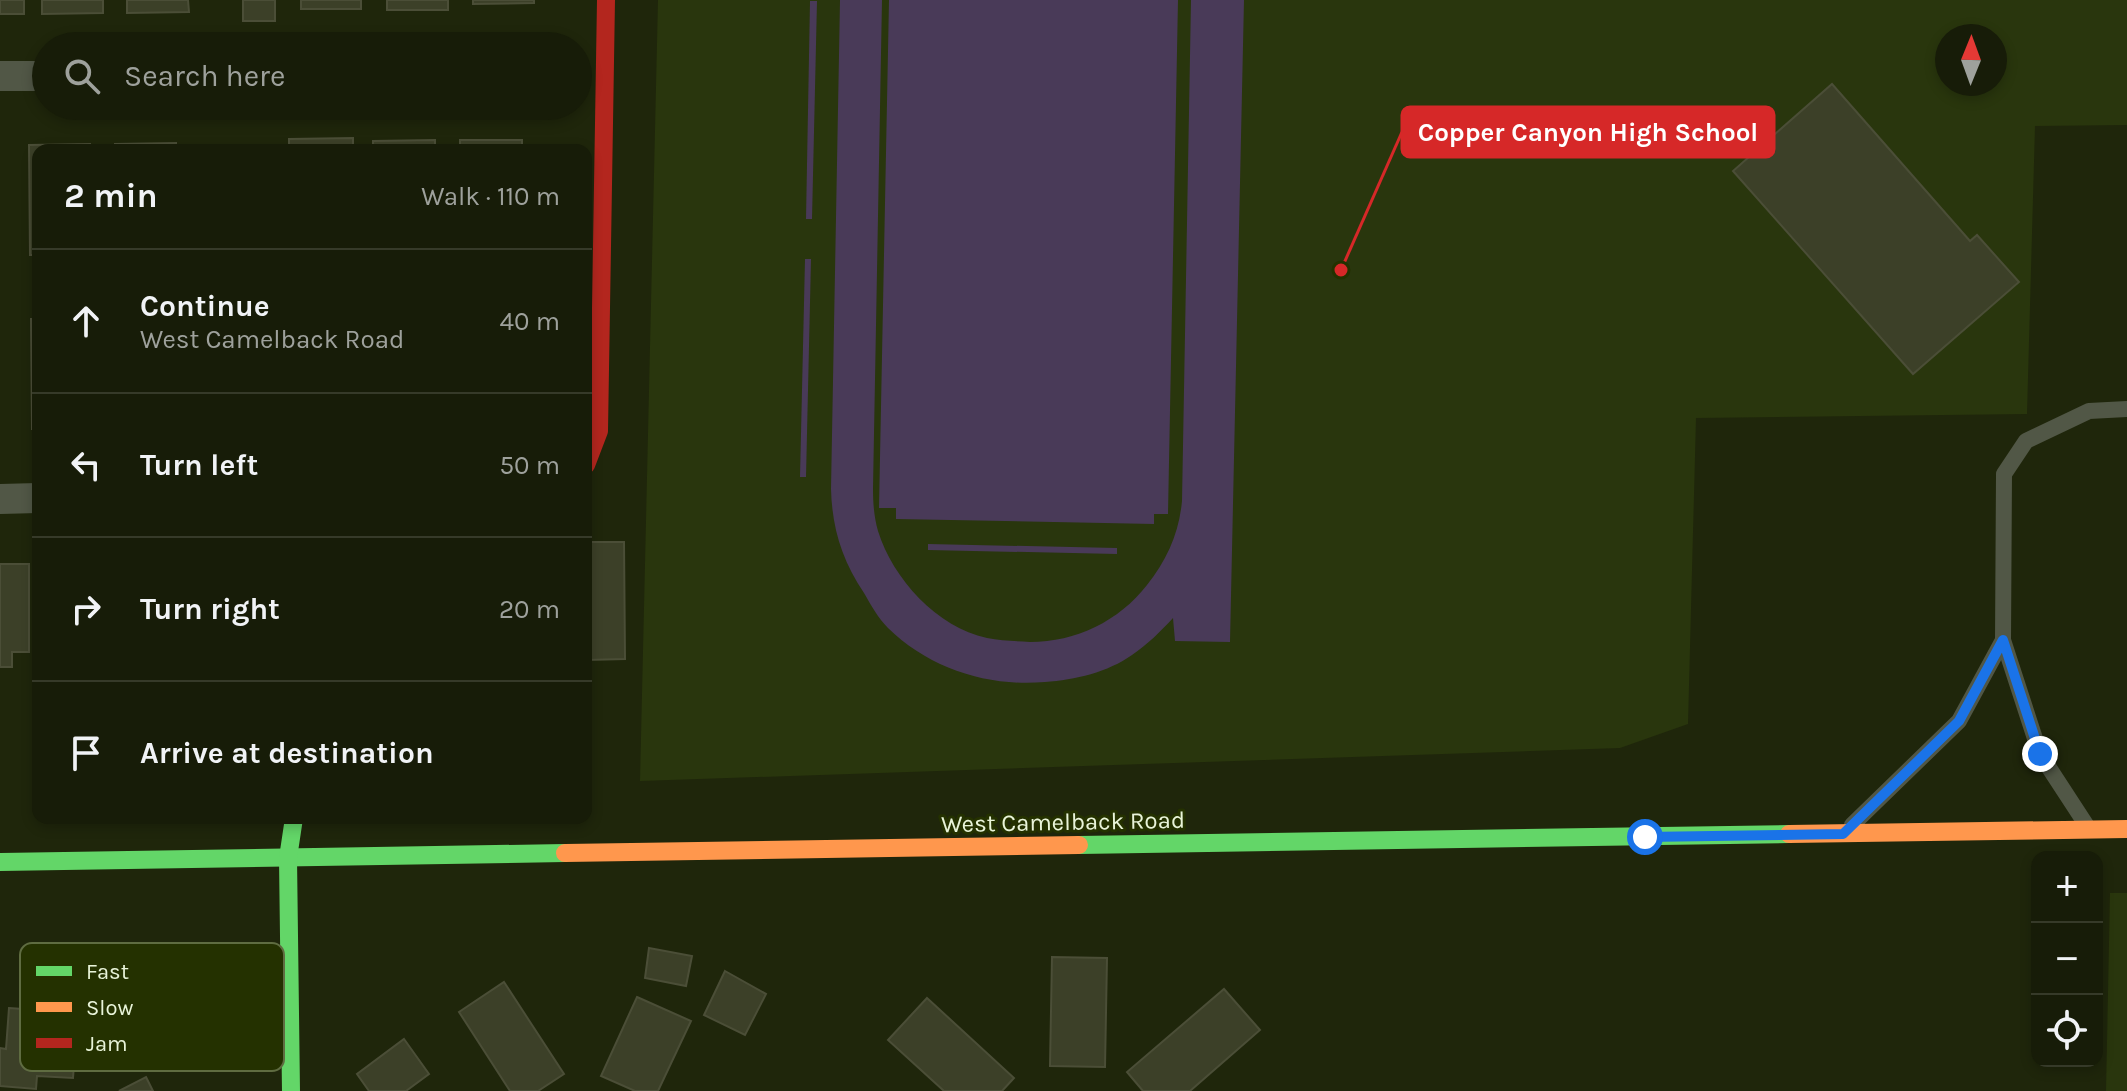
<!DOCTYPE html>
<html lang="en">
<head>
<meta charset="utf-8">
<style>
  :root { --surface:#171c08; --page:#242916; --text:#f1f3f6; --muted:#9ea19c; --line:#363a29 }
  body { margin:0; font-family:Karla,sans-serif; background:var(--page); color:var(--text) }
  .controls { position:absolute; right:24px; bottom:24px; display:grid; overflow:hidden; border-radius:16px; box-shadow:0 4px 12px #0003 }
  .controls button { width:72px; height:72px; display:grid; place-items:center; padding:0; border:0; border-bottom:2px solid var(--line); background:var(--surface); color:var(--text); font:40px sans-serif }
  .compass { position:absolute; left:1935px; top:24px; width:72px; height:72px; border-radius:50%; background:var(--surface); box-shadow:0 4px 12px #0003; rotate:1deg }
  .stop { position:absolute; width:24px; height:24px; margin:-18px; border:6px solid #1a73e8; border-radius:50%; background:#fff }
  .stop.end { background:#1a73e8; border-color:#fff; box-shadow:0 2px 8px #0008 }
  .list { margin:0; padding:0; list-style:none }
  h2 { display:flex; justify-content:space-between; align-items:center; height:104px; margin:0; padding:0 32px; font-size:34px }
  h2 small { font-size:26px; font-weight:400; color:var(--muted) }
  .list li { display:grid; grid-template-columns:52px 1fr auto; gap:24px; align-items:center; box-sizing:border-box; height:144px; padding:0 32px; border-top:2px solid var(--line) }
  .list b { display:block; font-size:30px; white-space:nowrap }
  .list p { margin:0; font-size:26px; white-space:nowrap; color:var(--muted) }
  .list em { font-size:26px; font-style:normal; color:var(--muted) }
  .icon { flex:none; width:44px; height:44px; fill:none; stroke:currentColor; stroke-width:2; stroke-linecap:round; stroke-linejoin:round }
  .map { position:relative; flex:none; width:2127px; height:1091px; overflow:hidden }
  .search { position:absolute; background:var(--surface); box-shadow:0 4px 12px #0003; left:32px; top:32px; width:560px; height:88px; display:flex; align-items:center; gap:20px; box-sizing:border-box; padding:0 28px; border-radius:44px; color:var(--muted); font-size:30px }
  .panel { position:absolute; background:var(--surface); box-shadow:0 4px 12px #0003; left:32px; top:144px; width:560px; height:680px; border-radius:16px }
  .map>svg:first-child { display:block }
  .built { fill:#29360d; fill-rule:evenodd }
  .green { fill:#493a58 }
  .building { fill:#3c4028; stroke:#4b4e37; stroke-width:2 }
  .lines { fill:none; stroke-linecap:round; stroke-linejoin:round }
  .lane { stroke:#515746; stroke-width:16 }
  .street { stroke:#515746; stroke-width:30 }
  .fast { stroke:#63d668; stroke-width:18 }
  .slow { stroke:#ff974d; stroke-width:18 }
  .jam { stroke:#b3261e; stroke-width:18 }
  .route { stroke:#1a73e8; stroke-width:10 }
  .labels { text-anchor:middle; stroke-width:6; stroke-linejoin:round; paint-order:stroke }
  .street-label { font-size:24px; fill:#e9f4d9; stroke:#243100 }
  .key { fill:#243100; stroke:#5f6c41; stroke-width:2 }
  .key-label { font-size:22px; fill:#e9f4d9 }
  .leader { fill:none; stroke:#d62828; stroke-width:3 }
  .callout-dot { fill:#d62828; stroke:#243100; stroke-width:3 }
  .callout { fill:#d62828; stroke:#d62828; stroke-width:3 }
  .callout-label { font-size:26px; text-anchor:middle; font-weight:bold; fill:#fff }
</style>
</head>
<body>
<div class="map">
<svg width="2127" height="1091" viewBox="0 0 2127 1091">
  <rect width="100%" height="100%" fill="#1f260b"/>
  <g class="built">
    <path d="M658,0H2127V125L2035,126L2027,414L1696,418L1688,724L1620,748L640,781ZM1947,36H1995V84H1947Z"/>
    <path d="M2110,893H2127V1091H2106Z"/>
  </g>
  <g class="green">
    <path d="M840,0H882L873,488C873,503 874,517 878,531C893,579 937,627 987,638C1001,641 1016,641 1030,642C1076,642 1119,621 1147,585C1167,560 1179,533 1182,501L1191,0H1244L1230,642L1175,641L1173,618C1161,631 1147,645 1132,655C1108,672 1075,680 1045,682C988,687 930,669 888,628C878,618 871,605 864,593C842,560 832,528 831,489Z"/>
    <path d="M889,0H1178L1168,514H1154V524L896,519V508H879Z"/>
    <path d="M810,1H817L812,219H806Z"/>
    <path d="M805,259H811L806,477H800Z"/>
    <path d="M928,544L1117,548V554L928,550Z"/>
  </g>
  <g class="building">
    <rect x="0" y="0" width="24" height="14"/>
    <path d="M42,0H103V13L42,14Z"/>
    <path d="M127,0H188L189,12L127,13Z"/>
    <rect x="243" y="0" width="32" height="21"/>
    <rect x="301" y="0" width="60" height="9"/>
    <rect x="387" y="0" width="61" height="10"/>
    <path d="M473,0H534V3L473,4Z"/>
    <path d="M1832,84L1970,241L1977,235L2019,282L1913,374L1733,171Z"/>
    <path d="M353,138V150H289V139Z"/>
    <path d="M435,140V150H373V141Z"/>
    <rect x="460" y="140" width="62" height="10"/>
    <path d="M176,143V150H115V144Z"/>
    <path d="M90,144V150H38V255H30L29,145Z"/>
    <path d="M256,147V150H197V148Z"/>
    <path d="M31,319H38V429H32Z"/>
    <path d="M591,542H624L625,659L586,660V559H591Z"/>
    <path d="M0,564H29V652H12V667H0Z"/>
    <path d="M649,948L692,956L686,986L645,978Z"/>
    <path d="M1052,957L1107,958L1105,1067L1050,1066Z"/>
    <path d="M725,971L766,994L745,1035L704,1015Z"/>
    <path d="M504,982L564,1074L538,1091H510L459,1012Z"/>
    <path d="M1224,989L1260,1030L1190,1091H1143L1127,1072Z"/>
    <path d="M637,997L691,1021L658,1091H635L601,1076Z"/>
    <path d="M927,998L1014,1078L1002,1091H944L888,1040Z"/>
    <path d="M9,1008L78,1013L73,1078L37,1076L36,1089L0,1086V1048L6,1049Z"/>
    <path d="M404,1039L429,1074L406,1091H369L357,1074Z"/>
    <path d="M146,1077L153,1091H119Z"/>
  </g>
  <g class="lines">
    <g class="lane">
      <path d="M1852,825L1959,721L2003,640"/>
      <path d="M2087,826L2040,754L2003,640L2004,474L2026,441L2089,411L2127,409"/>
    </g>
    <g class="street">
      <path d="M0,76H46"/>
      <path d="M0,499L38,498"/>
    </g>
    <g class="fast">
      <path d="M1079,845L1789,834"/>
      <path d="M0,862L565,853"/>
      <path d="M291,1091L288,858L294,818"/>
    </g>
    <g class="slow">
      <path d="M1789,834L2127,829"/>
      <path d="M565,853L1079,845"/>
    </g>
    <path class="jam" d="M586,465L599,431L606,0"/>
  </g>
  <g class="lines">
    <path class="route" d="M1645,837L1843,834L1959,721L2003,640L2040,754"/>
  </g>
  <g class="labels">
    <g class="street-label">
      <text transform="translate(1063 822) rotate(-1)" y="8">West Camelback Road</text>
    </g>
  </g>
  <rect x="20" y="943" width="264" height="128" rx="12" class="key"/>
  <rect x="36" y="966" width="36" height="10" fill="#63d668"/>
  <rect x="36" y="1002" width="36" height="10" fill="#ff974d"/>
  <rect x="36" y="1038" width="36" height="10" fill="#b3261e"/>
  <g class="key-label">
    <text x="86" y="979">Fast</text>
    <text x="86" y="1015">Slow</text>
    <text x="86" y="1051">Jam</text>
  </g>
  <path class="leader" d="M1341 270L1402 132"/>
  <circle class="callout-dot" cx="1341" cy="270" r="8"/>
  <rect class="callout" x="1402" y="107" width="372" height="50" rx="8"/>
  <g class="callout-label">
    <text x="1588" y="141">Copper Canyon High School</text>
  </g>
</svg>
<div class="controls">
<button>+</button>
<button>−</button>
<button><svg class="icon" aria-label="locate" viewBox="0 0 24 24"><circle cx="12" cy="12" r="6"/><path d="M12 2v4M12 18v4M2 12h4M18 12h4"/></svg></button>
</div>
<svg class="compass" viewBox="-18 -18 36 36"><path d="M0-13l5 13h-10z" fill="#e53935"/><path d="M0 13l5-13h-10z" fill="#9ea19c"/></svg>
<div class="stop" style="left:1645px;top:837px"></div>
<div class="stop end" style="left:2040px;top:754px"></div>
<div class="search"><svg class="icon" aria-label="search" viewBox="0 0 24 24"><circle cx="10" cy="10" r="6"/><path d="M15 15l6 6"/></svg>Search here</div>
<section class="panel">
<h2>2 min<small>Walk · 110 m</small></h2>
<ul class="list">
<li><svg class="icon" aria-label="ahead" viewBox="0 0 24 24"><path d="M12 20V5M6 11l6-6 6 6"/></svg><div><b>Continue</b><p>West Camelback Road</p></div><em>40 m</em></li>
<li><svg class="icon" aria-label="left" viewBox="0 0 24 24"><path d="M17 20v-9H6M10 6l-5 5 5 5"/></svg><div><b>Turn left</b></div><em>50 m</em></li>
<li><svg class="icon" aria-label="right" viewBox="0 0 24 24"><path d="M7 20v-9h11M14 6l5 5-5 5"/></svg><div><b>Turn right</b></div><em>20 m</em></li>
<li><svg class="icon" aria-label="arrive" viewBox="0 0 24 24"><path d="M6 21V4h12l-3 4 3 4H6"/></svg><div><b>Arrive at destination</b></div></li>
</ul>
</section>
</div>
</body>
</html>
